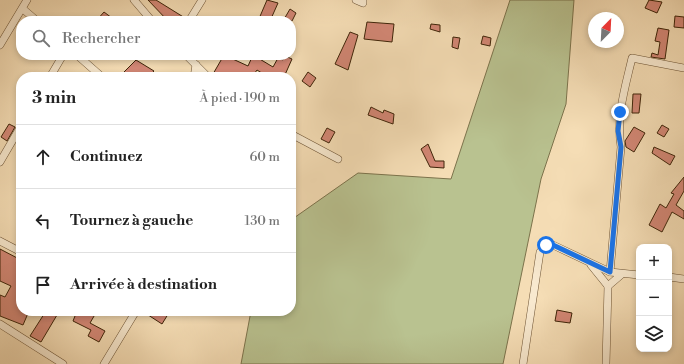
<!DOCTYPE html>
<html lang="fr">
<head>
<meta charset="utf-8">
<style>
  :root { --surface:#fff; --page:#f2f2f2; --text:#222; --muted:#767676; --line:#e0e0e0 }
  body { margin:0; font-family:"Libre Bodoni",serif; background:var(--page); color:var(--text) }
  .controls { position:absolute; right:12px; bottom:12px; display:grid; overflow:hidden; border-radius:8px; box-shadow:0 2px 6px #0003 }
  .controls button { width:36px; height:36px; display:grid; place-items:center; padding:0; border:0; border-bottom:1px solid var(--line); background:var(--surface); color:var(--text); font:20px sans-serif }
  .compass { position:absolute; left:588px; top:12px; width:36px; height:36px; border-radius:50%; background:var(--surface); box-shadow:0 2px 6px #0003; rotate:24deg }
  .stop { position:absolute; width:12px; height:12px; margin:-9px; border:3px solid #1a73e8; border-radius:50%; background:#fff }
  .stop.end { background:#1a73e8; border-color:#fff; box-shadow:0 1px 4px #0008 }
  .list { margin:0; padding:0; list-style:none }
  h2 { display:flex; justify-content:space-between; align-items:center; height:52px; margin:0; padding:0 16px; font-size:17px }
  h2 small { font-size:13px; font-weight:400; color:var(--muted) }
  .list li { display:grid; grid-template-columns:26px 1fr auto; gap:12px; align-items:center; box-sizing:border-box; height:64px; padding:0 16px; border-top:1px solid var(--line) }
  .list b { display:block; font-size:15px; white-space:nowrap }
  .list em { font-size:13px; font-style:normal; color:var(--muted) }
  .icon { flex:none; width:22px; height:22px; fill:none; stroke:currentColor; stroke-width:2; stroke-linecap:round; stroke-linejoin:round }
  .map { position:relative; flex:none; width:684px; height:364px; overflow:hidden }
  .search { position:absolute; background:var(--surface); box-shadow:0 2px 6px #0003; left:16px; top:16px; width:280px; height:44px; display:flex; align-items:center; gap:10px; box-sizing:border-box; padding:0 14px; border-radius:16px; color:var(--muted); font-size:15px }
  .panel { position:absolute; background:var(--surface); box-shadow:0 2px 6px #0003; left:16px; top:72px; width:280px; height:244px; border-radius:16px }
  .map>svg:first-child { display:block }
  .green { fill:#b9c290; stroke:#7c734c }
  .building { fill:#d38775; stroke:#3e2408 }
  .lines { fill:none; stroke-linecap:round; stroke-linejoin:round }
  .minor-casing { stroke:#6c5233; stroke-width:8 }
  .minor { stroke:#f8e9cf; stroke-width:7 }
  .route { stroke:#1a73e8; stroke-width:5 }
</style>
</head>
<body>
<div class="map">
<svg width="684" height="364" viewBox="0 0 684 364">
  <rect width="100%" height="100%" fill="#f5ddb5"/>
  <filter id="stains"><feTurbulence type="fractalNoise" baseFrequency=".005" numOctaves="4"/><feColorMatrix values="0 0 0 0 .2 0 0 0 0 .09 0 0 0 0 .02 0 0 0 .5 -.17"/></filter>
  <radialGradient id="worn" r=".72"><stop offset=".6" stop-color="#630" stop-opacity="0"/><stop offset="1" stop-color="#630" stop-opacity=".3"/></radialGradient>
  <path class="green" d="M510,0H574L566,104L541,179L503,364H241L251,311H291V220L358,173L451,179Z"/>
  <g class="building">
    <path d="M148,0H156L185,18L184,21H168Z"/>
    <path d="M267,0L278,3L270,21H258Z"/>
    <path d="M649,0L662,2L657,13L645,8Z"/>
    <path d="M290,9L296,13L292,21H283Z"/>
    <path d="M104,12L116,21H96Z"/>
    <path d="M675,16L684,17V28L674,27Z"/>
    <path d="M367,22L394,24L392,42L364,39Z"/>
    <path d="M431,24L440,25V32L430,29Z"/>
    <path d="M658,28L669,30L665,59L651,57L652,53L658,55L660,42L655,41Z"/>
    <path d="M350,32L358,35L348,70L335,64Z"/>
    <path d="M483,36L491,38L490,46L481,44Z"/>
    <path d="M453,37L460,38L458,49L452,47Z"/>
    <path d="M224,55L248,66L253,55L273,67L278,58L283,60L285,56L292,59L284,77H268L257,70L252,77H220L213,74Z"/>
    <path d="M136,60L154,71L152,73L158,77H143L138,73L134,77H119Z"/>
    <path d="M308,72L316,78L310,87L302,81Z"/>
    <path d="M633,94H641L639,113H632Z"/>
    <path d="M371,107L383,113L384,110L394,114L393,124L368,115Z"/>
    <path d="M9,124L15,127L7,141L1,137Z"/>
    <path d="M662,125L669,129L664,137L657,133Z"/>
    <path d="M634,127L645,133L634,152L626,147L625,141Z"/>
    <path d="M327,128L335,132L329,143L321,139Z"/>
    <path d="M428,144L435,161H444V168L430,167L421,149Z"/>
    <path d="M654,147L675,156L670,165L652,153Z"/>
    <path d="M684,177V191L676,205L684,211V219L672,212L662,232L649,225L660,204L666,208L674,194L671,193Z"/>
    <path d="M0,249L21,260V311H29L23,325L0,316V295L5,297L11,286L0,281Z"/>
    <path d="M557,310L572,313L570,323L555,321Z"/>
    <path d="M46,311L57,315L41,342L30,336Z"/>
    <path d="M77,311H97L90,323L105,331L99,342L88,336L91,330L73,321Z"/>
    <path d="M142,311H170L162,324Z"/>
  </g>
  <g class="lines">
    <g class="minor-casing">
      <g id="minor">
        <path d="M134,0L152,21"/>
        <path d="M356,0L363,3V0"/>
        <path d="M23,9L37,21"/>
        <path d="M189,21L202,0"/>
        <path d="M0,45L27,0"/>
        <path d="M77,55L102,77"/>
        <path d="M186,55L208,77"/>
        <path d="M50,77L63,55"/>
        <path d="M194,77L196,65"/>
        <path d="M291,134L338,159"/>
        <path d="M0,162L21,126"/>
        <path d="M0,241L21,252"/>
        <path d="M591,265L608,286"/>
        <path d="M610,272L621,147C616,116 625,88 632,58L684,68"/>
        <path d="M669,277L684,279"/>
        <path d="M0,324L63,364"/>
        <path d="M104,364L136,311"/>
        <path d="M523,364L540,252L546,245H553L610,272L639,275"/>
        <path d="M606,364L608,286L622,274"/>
      </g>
    </g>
    <use href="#minor" class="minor"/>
  </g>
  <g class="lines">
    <path class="route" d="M546,245H553L610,272L621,147L618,131L620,112"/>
  </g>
  <rect width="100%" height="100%" filter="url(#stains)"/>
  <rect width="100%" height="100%" fill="url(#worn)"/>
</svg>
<div class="controls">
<button>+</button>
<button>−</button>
<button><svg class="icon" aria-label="layers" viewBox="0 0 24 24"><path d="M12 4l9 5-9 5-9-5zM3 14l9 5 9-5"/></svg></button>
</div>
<svg class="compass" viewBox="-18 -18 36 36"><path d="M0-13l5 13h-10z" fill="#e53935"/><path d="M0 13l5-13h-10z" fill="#767676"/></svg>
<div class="stop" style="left:546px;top:245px"></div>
<div class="stop end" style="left:620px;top:112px"></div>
<div class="search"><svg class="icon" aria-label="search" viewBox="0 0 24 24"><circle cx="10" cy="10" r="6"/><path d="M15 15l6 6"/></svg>Rechercher</div>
<section class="panel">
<h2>3 min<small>À pied · 190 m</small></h2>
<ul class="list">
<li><svg class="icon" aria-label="ahead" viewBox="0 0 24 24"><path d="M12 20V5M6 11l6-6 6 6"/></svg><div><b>Continuez</b></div><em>60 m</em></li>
<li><svg class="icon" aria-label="left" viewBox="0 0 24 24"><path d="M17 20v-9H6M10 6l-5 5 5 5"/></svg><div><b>Tournez à gauche</b></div><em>130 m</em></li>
<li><svg class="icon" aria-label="arrive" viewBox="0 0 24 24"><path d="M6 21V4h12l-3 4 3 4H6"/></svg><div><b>Arrivée à destination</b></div></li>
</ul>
</section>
</div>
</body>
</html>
